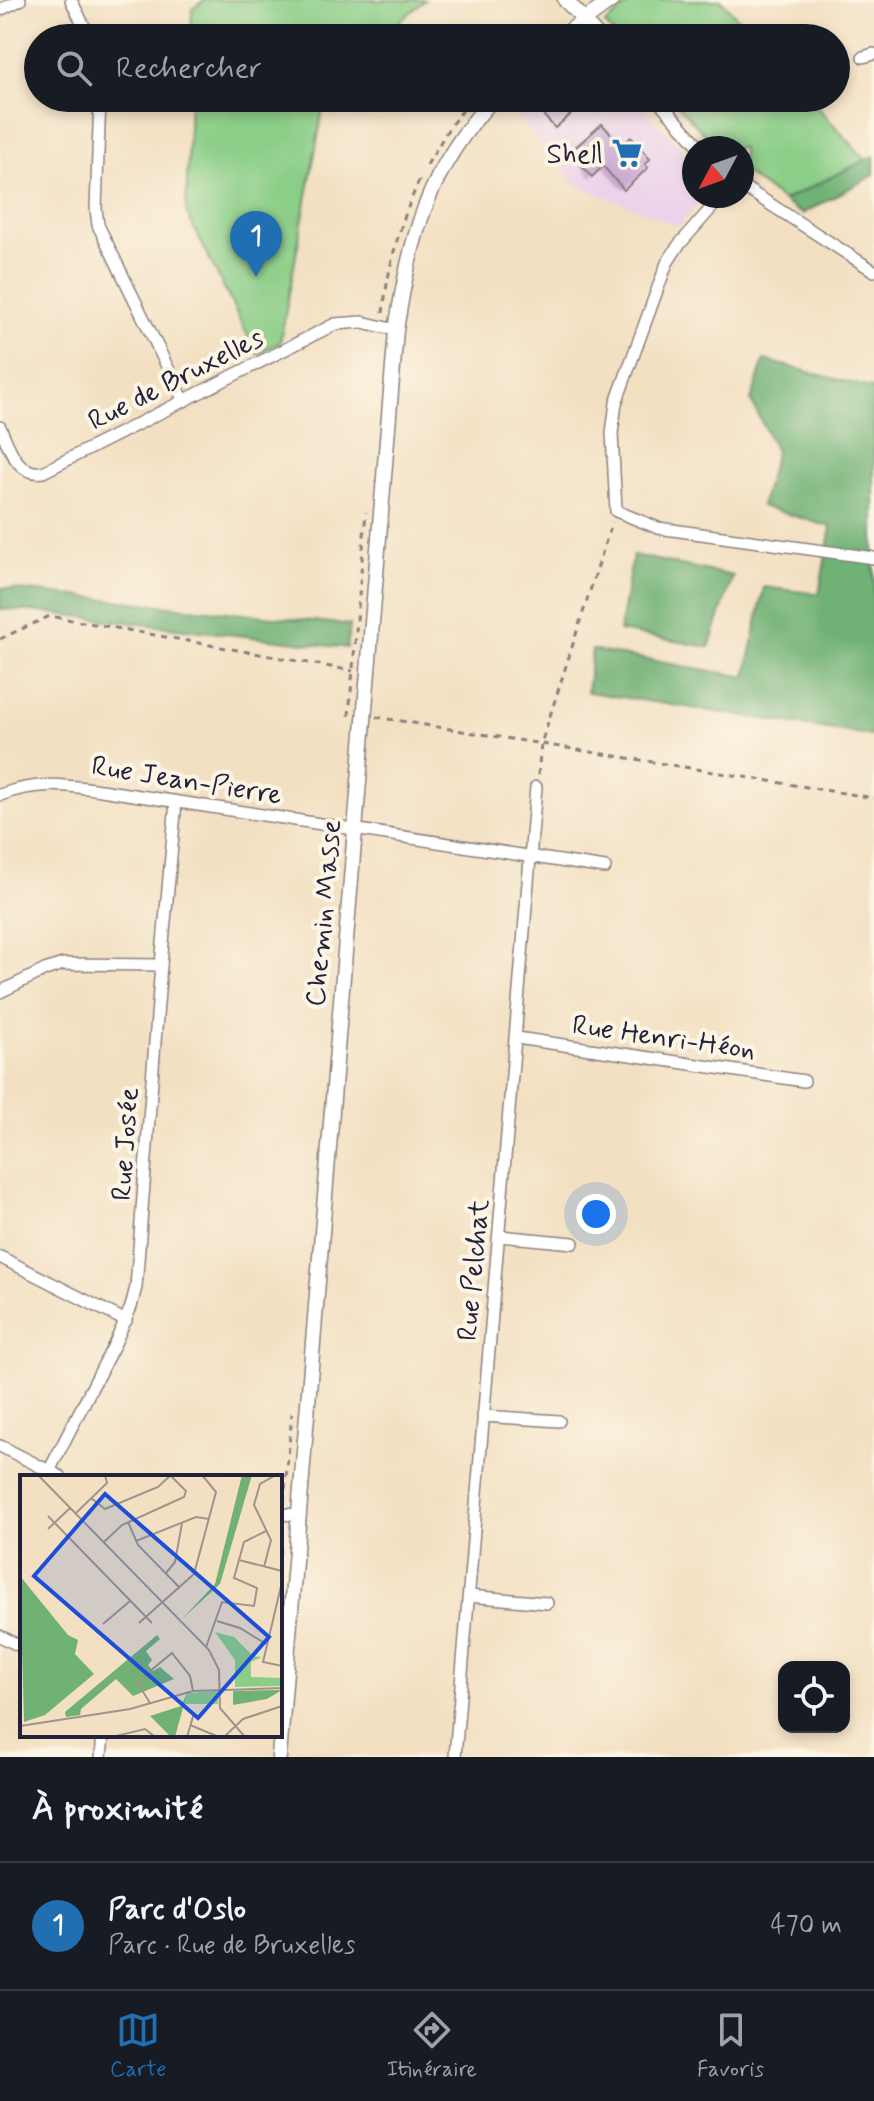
<!DOCTYPE html>
<html lang="fr">
<head>
<meta charset="utf-8">
<style>
  :root { --surface:#171b24; --page:#20242c; --text:#f1f3f6; --muted:#9ea1a6; --line:#363941; --accent:#1f6fb2 }
  body { margin:0; font-family:Mynerve,sans-serif; background:var(--page); color:var(--text) }
  .controls { position:absolute; right:24px; bottom:24px; display:grid; overflow:hidden; border-radius:16px; box-shadow:0 4px 12px #0003 }
  .controls button { width:72px; height:72px; display:grid; place-items:center; padding:0; border:0; border-bottom:2px solid var(--line); background:var(--surface); color:var(--text); font:40px sans-serif }
  .compass { position:absolute; left:682px; top:136px; width:72px; height:72px; border-radius:50%; background:var(--surface); box-shadow:0 4px 12px #0003; rotate:229deg }
  .you { position:absolute; left:596px; top:1214px; width:28px; height:28px; margin:-20px; border:6px solid #fff; border-radius:50%; background:#1a73e8; box-shadow:0 0 0 12px #1a73e833 }
  .badge { display:grid; place-items:center; width:52px; height:52px; border-radius:50%; background:var(--accent); color:#fff; font-size:26px; font-weight:700 }
  .pin { position:absolute; translate:-50% -66px; filter:drop-shadow(0 2px 4px #0008) }
  .pin::after { content:''; position:absolute; top:42px; width:28px; height:24px; background:inherit; clip-path:polygon(0 0,100% 0,50% 100%) }
  .list { margin:0; padding:0; list-style:none }
  h2 { display:flex; justify-content:space-between; align-items:center; height:104px; margin:0; padding:0 32px; font-size:34px }
  h2 small { font-size:26px; font-weight:400; color:var(--muted) }
  .list li { display:grid; grid-template-columns:52px 1fr auto; gap:24px; align-items:center; box-sizing:border-box; height:128px; padding:0 32px; border-top:2px solid var(--line) }
  .list b { display:block; font-size:30px; white-space:nowrap }
  .list p { margin:0; font-size:26px; white-space:nowrap; color:var(--muted) }
  .list em { font-size:26px; font-style:normal; color:var(--muted) }
  .icon { flex:none; width:44px; height:44px; fill:none; stroke:currentColor; stroke-width:2; stroke-linecap:round; stroke-linejoin:round }
  .map { position:relative; flex:none; width:874px; height:1757px; overflow:hidden }
  .search { position:absolute; background:var(--surface); box-shadow:0 4px 12px #0003; left:24px; right:24px; top:24px; height:88px; display:flex; align-items:center; gap:20px; box-sizing:border-box; padding:0 28px; border-radius:44px; color:var(--muted); font-size:30px }
  .sheet { height:232px; background:var(--surface) }
  nav { display:flex; justify-content:space-around; align-items:center; box-sizing:border-box; height:112px; border-top:2px solid var(--line); background:var(--surface); font-size:22px; color:var(--muted) }
  nav a { display:grid; justify-items:center; gap:4px }
  nav .on { color:var(--accent) }
  .map>svg:first-child { display:block }
  .built { fill:#ecd1ea }
  .green { fill:#8bce87; stroke:#567861; stroke-width:2 }
  .forest { fill:#70b174; stroke:#496a58; stroke-width:2 }
  .building { fill:#c7a5d1 }
  .lines { fill:none; stroke-linecap:round; stroke-linejoin:round }
  .minor-casing { stroke:#8a817e; stroke-width:14 }
  .tertiary-casing { stroke:#8a817e; stroke-width:17 }
  .path { stroke:#8a817e; stroke-width:3; stroke-dasharray:6 6; stroke-linecap:butt }
  .minor { stroke:#fff; stroke-width:11 }
  .tertiary { stroke:#fff; stroke-width:14 }
  .labels { text-anchor:middle; stroke-width:8; stroke-linejoin:round; paint-order:stroke }
  .poi-label { font-size:28px; fill:#22223b; stroke:#fcf5e5; text-anchor:end }
  .street-label { font-size:28px; fill:#22223b; stroke:#fcf5e5 }
  .inset-road { fill:none; stroke:#9f948c; stroke-width:2 }
  .view { fill:#1d4ed8; fill-opacity:0.15; stroke:#1d4ed8; stroke-width:4 }
  .inset-edge { fill:none; stroke:#22223b; stroke-width:4 }
</style>
</head>
<body>
<div class="map">
<svg width="874" height="1757" viewBox="0 0 874 1757">
  <rect width="100%" height="100%" fill="#fcf5e5"/>
  <filter id="ink" filterUnits="userSpaceOnUse"><feTurbulence type="fractalNoise" baseFrequency=".0125" numOctaves="2"/><feDisplacementMap in="SourceGraphic" scale="16" xChannelSelector="R" yChannelSelector="G"/><feConvolveMatrix kernelMatrix="1 2 1 2 8 2 1 2 1" color-interpolation-filters="sRGB"/></filter>
  <filter id="wash" filterUnits="userSpaceOnUse"><feTurbulence type="fractalNoise" baseFrequency=".006" numOctaves="4" result="noise"/><feDisplacementMap in="SourceGraphic" scale="32" xChannelSelector="R" yChannelSelector="G"/><feGaussianBlur stdDeviation="1.8" result="paint"/><feColorMatrix in="noise" values="0 0 0 0 0 0 0 0 0 0 0 0 0 0 0 0 0 1.4 0 .05"/><feComposite in="paint" operator="in"/></filter>
  <g filter="url(#wash)">
    <rect width="100%" height="100%" fill="#f3e0c2"/>
    <path class="built" d="M513,98H635L694,163V196H704L679,226L576,185L506,105Z"/>
    <g class="green">
      <path d="M205,0H425L380,38H191L192,9Z"/>
      <path d="M634,0H721L755,38H617L605,24Z"/>
      <path d="M190,98H325L280,342L257,354L186,212Z"/>
      <path d="M671,98H809L866,160L783,201L742,171V148H717Z"/>
    </g>
    <g class="forest">
      <path d="M874,156V175L802,214L783,201Z"/>
      <path d="M764,360L874,389V736L587,692L592,650L746,677L764,587L819,594L831,527L761,506L776,451L751,401Z"/>
      <path d="M633,555L733,576L709,647L619,631Z"/>
      <path d="M0,588L350,625L347,648L32,611L0,609Z"/>
    </g>
    <g id="blocks">
      <g class="building">
        <path d="M565,98H590L555,128L544,116Z"/>
        <path d="M602,124L622,146L631,137L650,159L645,164L648,168L624,190L603,166L592,177L570,152Z"/>
      </g>
    </g>
  </g>
  <g filter="url(#ink)">
    <use href="#blocks" fill-opacity="0" stroke="#8a817e" stroke-width="2"/>
    <g class="lines">
      <g class="minor-casing">
        <g id="minor">
          <path d="M71,0L90,38"/>
          <path d="M0,10L20,0"/>
          <path d="M585,20L601,38"/>
          <path d="M863,57L874,54"/>
          <path d="M100,98L96,209L98,225L184,401"/>
          <path d="M656,98L701,148"/>
          <path d="M742,186L874,271"/>
          <path d="M722,196L678,246L667,263L616,403L612,433L616,511L658,528L874,558"/>
          <path d="M0,427C9,447 17,476 43,472L335,324L362,322L396,330"/>
          <path d="M0,795C36,781 64,785 101,790L605,868"/>
          <path d="M0,992L45,970L63,964L161,965"/>
          <path d="M517,1038L804,1081"/>
          <path d="M499,1236L573,1243"/>
          <path d="M0,1257L126,1321"/>
          <path d="M483,1416L559,1421"/>
          <path d="M0,1446L61,1477"/>
          <path d="M49,1471L116,1341L131,1307L136,1287L161,965L176,802"/>
          <path d="M280,1514L298,1515"/>
          <path d="M469,1596L547,1603"/>
          <path d="M0,1636L22,1647"/>
          <path d="M101,1757L103,1735"/>
          <path d="M455,1757L536,787"/>
        </g>
      </g>
      <g class="tertiary-casing">
        <g id="tertiary">
          <path d="M565,0L585,20"/>
          <path d="M560,38L612,0"/>
          <path d="M279,1757L396,330C411,236 427,170 494,98"/>
        </g>
      </g>
      <g class="path">
        <path d="M535,38L545,28L551,27"/>
        <path d="M427,165L450,126L473,98"/>
        <path d="M383,313C388,266 400,222 420,179"/>
        <path d="M0,639L50,616L353,671"/>
        <path d="M349,716L366,512"/>
        <path d="M376,717L874,798"/>
        <path d="M538,775L541,744L612,522"/>
        <path d="M284,1501L292,1413"/>
        <path d="M280,1553L282,1525"/>
      </g>
      <use href="#minor" class="minor"/>
      <use href="#tertiary" class="tertiary"/>
    </g>
  </g>
  <defs>
    <g id="supermarket-bare" transform="scale(2.4)"><path d="M-6-5.5h2.5l.6 2H6L4.5 2H-2.5L-4.4-4H-6ZM-1.5 3.2a1.3 1.3 0 1 0 .1 0ZM3 3.2a1.3 1.3 0 1 0 .1 0Z" fill="#1f6fb2" stroke="#fcf5e5" stroke-width="2.5" paint-order="stroke"/></g>
  </defs>
  <g fill-rule="evenodd">
    <use href="#supermarket-bare" x="627" y="153"/>
  </g>
  <g class="labels">
    <g class="poi-label">
      <text x="603" y="163">Shell</text>
    </g>
    <g class="street-label">
      <text transform="translate(175 378) rotate(-27)" y="10">Rue de Bruxelles</text>
      <text transform="translate(187 779) rotate(9)" y="10">Rue Jean-Pierre</text>
      <text transform="translate(322 913) rotate(-85)" y="10">Chemin Masse</text>
      <text transform="translate(664 1036) rotate(8)" y="10">Rue Henri-Héon</text>
      <text transform="translate(124 1144) rotate(-86)" y="10">Rue Josée</text>
      <text transform="translate(472 1270) rotate(-85)" y="10">Rue Pelchat</text>
    </g>
  </g>
  <g transform="translate(20 1475)">
    <rect width="262" height="262" fill="#f3e0c2"/>
    <path d="M195,157L214,162L233,181L242,182L231,187V202L262,203V211L215,212V185ZM198,216V229H164L167,218Z" fill="#8bce87"/>
    <path d="M222,0H232L200,109L162,144L195,109ZM0,101L48,160L58,165L55,179L74,199L25,240L4,247ZM137,160L140,164L126,176L132,185L128,190L133,196L140,192L154,204L113,221L96,204L61,234L60,240L46,242L45,237ZM262,215L247,224L213,230V216ZM167,218L155,262H151L130,241L161,231Z" fill="#70b174"/>
    <path class="inset-road" d="M18,0L189,175L199,195L200,233L225,262M71,23L85,34L138,12L151,0M56,38L87,8L85,0M28,41L132,148M108,47L118,70L160,113M28,54L50,33M116,66L176,42L189,44M84,67L102,50L164,22L166,16L151,1M219,85L262,96M244,92L251,65L234,30L240,9L256,0M146,98L155,87L162,48M262,107L243,187L262,191M197,146L220,153L246,169M119,148L174,99L196,17L182,0M83,149L110,126M186,172L202,127L234,131L237,113L214,103L224,67L246,56M130,228L117,207L152,178L170,201L173,216M170,250L199,262M0,251L110,234L173,216L262,213M92,262L125,254L135,262M167,262L174,238M204,262L223,244L262,231"/>
    <path class="view" d="M85,19L249,162L178,243L14,101Z"/>
    <rect width="262" height="262" class="inset-edge"/>
  </g>
</svg>
<div class="controls">
<button><svg class="icon" aria-label="locate" viewBox="0 0 24 24"><circle cx="12" cy="12" r="6"/><path d="M12 2v4M12 18v4M2 12h4M18 12h4"/></svg></button>
</div>
<svg class="compass" viewBox="-18 -18 36 36"><path d="M0-13l5 13h-10z" fill="#e53935"/><path d="M0 13l5-13h-10z" fill="#9ea1a6"/></svg>
<div class="you"></div>
<div class="pin badge" style="left:256px;top:277px">1</div>
<div class="search"><svg class="icon" aria-label="search" viewBox="0 0 24 24"><circle cx="10" cy="10" r="6"/><path d="M15 15l6 6"/></svg>Rechercher</div>
</div>
<section class="sheet">
<h2>À proximité<small></small></h2>
<ul class="list">
<li><span class="badge">1</span><div><b>Parc d'Oslo</b><p>Parc · Rue de Bruxelles</p></div><em>470 m</em></li>
</ul>
</section>
<nav>
<a class="on"><svg class="icon" aria-label="map" viewBox="0 0 24 24"><path d="M3 6l6-2 6 2 6-2v14l-6 2-6-2-6 2zM9 4v14M15 6v14"/></svg>Carte</a>
<a><svg class="icon" aria-label="directions" viewBox="0 0 24 24"><path d="M12 3l9 9-9 9-9-9zM9 14v-3h6M13 9l2 2-2 2"/></svg>Itinéraire</a>
<a><svg class="icon" aria-label="saved" viewBox="0 0 24 24"><path d="M7 4h10v16l-5-4-5 4z"/></svg>Favoris</a>
</nav>
</body>
</html>
